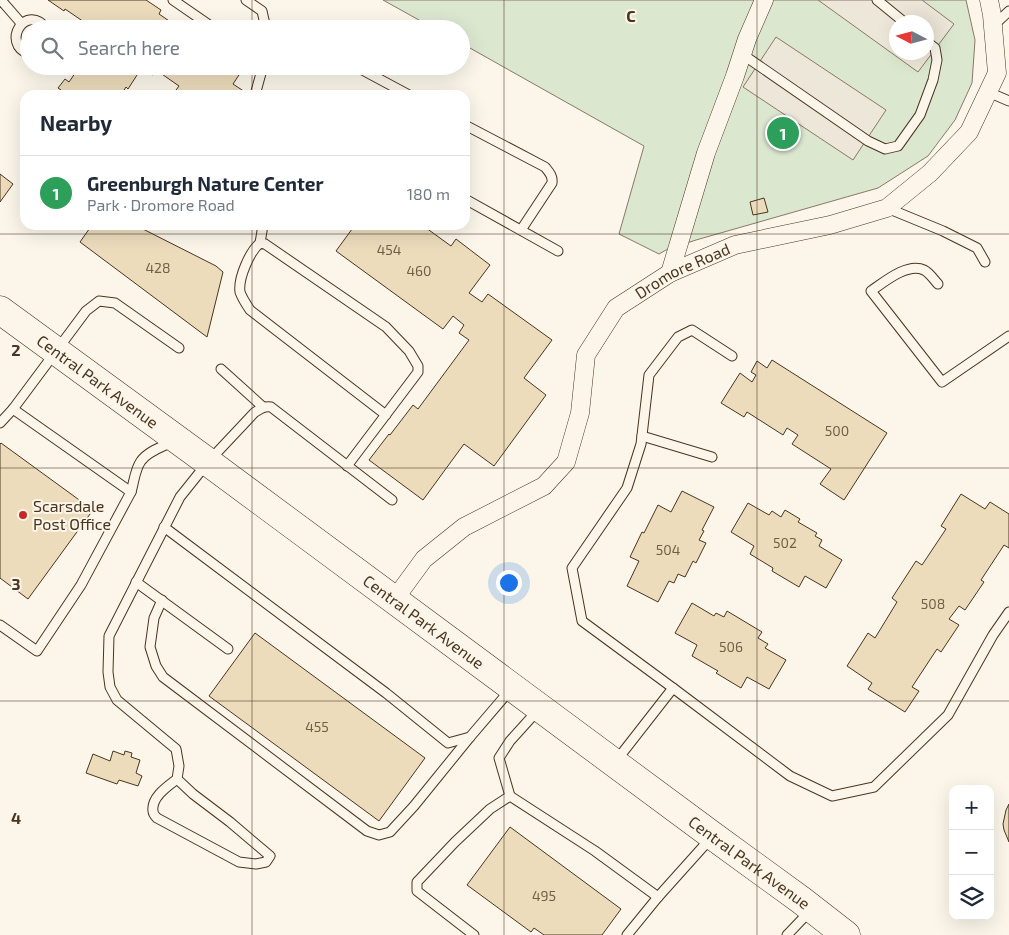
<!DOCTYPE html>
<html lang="en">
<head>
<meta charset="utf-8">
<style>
  :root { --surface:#fff; --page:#f2f2f3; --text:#1f2937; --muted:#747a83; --line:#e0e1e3; --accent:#1a73e8 }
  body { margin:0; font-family:"Exo 2",sans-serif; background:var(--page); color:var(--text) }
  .controls { position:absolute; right:15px; bottom:15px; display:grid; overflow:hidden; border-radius:10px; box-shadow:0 5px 20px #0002 }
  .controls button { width:45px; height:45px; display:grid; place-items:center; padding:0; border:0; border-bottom:1px solid var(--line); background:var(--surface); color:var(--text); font:25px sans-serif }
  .compass { position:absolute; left:889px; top:15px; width:45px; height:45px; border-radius:50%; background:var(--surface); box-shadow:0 5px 20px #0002; rotate:276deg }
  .you { position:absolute; left:508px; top:582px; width:18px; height:18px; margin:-12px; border:4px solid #fff; border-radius:50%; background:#1a73e8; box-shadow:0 0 0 8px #1a73e833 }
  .badge { display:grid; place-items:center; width:32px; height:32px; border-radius:50%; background:var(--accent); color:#fff; font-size:16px; font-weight:700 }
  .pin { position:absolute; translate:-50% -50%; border:2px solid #fff; box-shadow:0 1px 5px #0006 }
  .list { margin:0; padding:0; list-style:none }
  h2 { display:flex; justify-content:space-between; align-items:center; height:65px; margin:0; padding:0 20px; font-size:21px }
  h2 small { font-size:16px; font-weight:400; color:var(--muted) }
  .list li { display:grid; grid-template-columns:32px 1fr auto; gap:15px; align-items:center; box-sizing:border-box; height:75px; padding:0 20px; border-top:1px solid var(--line) }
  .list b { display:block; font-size:19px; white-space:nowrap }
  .list p { margin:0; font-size:16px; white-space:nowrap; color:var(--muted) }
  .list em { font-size:16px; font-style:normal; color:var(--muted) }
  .icon { flex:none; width:28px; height:28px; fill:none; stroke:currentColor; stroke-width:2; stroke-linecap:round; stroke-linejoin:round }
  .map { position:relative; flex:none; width:1009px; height:935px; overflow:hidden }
  .search { position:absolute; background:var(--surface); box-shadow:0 5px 20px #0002; left:20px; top:20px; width:450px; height:55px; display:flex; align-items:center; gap:12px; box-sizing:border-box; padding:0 18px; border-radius:28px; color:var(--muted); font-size:19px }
  .panel { position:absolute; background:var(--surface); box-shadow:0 5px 20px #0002; left:20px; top:90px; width:450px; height:140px; border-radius:15px }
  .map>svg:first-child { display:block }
  .green { fill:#dce7d0; stroke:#887966; fill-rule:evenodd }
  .parking { fill:#ede7d9; stroke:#887966; fill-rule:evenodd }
  .building { fill:#ecdcbc; stroke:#4a3520 }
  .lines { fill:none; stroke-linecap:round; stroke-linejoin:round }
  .service-casing { stroke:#4a3520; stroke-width:11 }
  .minor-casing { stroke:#4a3520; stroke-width:19 }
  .primary-casing { stroke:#4a3520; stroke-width:29 }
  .service { stroke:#fbf6e9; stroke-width:9 }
  .minor { stroke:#fbf6e9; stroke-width:18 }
  .primary { stroke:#fbf6e9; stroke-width:28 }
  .grid { fill:none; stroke:#4a3520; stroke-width:1; stroke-opacity:0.55 }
  .poi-dot { fill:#c62828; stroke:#fbf6e9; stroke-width:2 }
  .labels { text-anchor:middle; stroke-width:4; stroke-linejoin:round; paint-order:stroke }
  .number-label { font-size:14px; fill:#725f47 }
  .street-label { font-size:16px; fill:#4a3520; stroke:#fbf6e9 }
  .poi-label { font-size:16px; fill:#4a3520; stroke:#fbf6e9; text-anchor:start }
  .grid-label { font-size:16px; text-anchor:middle; font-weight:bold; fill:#4a3520; stroke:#fbf6e9; stroke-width:4; stroke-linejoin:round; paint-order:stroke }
</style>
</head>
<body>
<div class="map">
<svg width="1009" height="935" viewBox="0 0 1009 935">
  <rect width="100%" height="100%" fill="#fbf6e9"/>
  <path class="green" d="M383,0H966L975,40L972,83L955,120L928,156L878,188L696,240L666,250L659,254L619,234L644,146L461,43V29H435ZM896,22H926V52H896Z"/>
  <g class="parking">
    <path d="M818,0H922L954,24L918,72ZM896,22H926V52H896Z"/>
    <path d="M776,37L886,110L853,160L743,87Z"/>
  </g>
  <g class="building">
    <path d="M48,0H146L161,10L159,14L181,29H86L84,28L87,24L65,9L64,11Z"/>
    <path d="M80,66H138L136,70L139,72L128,89L126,87L121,95H57L61,90L58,88L65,79L69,82Z"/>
    <path d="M144,66H239L243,69L233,84L245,92L242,95H183L176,90L179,86L156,70L153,75L143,69Z"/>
    <path d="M0,174L13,184L0,202Z"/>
    <path d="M764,198L768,212L753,215L750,202Z"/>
    <path d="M92,225H135L216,266L223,272L207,337L80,242Z"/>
    <path d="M355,225H422L451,246L456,239L490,265L469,293L482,302L488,294L552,340L524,378L546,395L494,466L464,444L423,500L369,460L389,434L390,435L413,405L418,409L469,340L459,333L464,325L453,316L443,329L336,251Z"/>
    <path d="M772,360L887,433L844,500L820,484L831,469L792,444L798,435L787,428L783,435L747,412L744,417L721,403L740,373L752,382L756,375L751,372L757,361L767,368Z"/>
    <path d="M1,443L93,510L28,599L0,578V444Z"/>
    <path d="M682,491L714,507L702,530L704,531L699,540L706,543L696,563L693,561L685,577L678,574L674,583L669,581L658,602L627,586L639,561L630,557L642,532L644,533L658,505L671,512Z"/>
    <path d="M961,494L985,509L990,502L1009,514V548L1004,545L981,580L984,582L965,610L959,606L949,619L959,625L941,652L937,649L912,687L919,691L905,712L868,689L872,683L847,666L868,633L875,638L897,602L892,598L916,561L922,565L946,529L941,526Z"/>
    <path d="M748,503L769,515L772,511L781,517L785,510L800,519L798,522L817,533L815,536L822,540L819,546L842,560L826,588L805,576L799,587L772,571L773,568L750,554L754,546L731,532Z"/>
    <path d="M692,603L714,616L716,613L724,617L727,611L762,632L758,638L768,644L765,648L786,660L769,689L747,677L741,688L716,673L718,671L692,656L697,645L675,633Z"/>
    <path d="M255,633L425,758L379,821L209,696Z"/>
    <path d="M113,751L124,755L125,751L132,753L131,757L140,760L136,773L142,776L138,786L119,780L117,784L86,773L93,754L110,761Z"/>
    <path d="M1009,804V842L1004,830L1003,824L1006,810Z"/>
    <path d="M510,827L621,909L602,935H544L534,928L531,932L467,885Z"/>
  </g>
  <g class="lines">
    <g class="service-casing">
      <g id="service">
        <path d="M1,0L21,23"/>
        <path d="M173,0L215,29"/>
        <path d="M246,0L262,11L266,29"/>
        <path d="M877,0L904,22"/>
        <path d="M993,26L1009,11"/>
        <path d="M29,54C0,44 26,1 47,29"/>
        <path d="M742,54L868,141L885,149L898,146L920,115L933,80L937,60L935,48L926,41"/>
        <path d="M355,66L409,95"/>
        <path d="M988,92L1009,101"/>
        <path d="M255,95L263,66"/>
        <path d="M465,125L545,167C549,172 553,176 552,183L521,230"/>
        <path d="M465,199L558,251"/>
        <path d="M887,208L943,231L977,248L985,262"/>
        <path d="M260,243L263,225"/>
        <path d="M938,284C934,280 930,273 924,270C908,262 884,282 871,291L942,382L1009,336"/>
        <path d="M221,369L263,407"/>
        <path d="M0,423L13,409L86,311L99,301L115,303L179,348"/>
        <path d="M642,436L712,457"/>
        <path d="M347,466L418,372V366L409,351L386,327L265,244L260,243C250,251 238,278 240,292C242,298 246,304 250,310L386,415"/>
        <path d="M131,492C134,482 135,469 141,461C148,451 162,447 172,442"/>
        <path d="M164,527L386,693L448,743L470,737L511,689"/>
        <path d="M136,582L228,649"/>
        <path d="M162,600L154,618L150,647L156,666L163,677L367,831L379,835L390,832L414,806L470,737"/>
        <path d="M0,625L37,651L81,585L131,492L13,409"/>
        <path d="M673,688L790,776L832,796L874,787L948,715L993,635L1009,612"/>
        <path d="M616,761L673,688L582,621L572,568L627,488L641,444L649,375L678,337L692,330L732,356"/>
        <path d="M177,779C168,786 151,797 153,811C153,814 155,816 157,818L239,862L256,864L266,862L270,856L230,822L193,794L177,779L179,766L176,749L117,700L110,687L108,672L109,636L180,497L208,462L254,413C260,409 263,406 271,407L392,500"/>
        <path d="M510,796L499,758L510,741L538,710"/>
        <path d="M474,935L417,891V882L455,842L490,809L510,796L595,851L658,897"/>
        <path d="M627,935L658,897L710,839"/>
        <path d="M787,935L810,911"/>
      </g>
    </g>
    <g class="minor-casing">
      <g id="minor">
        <path d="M670,273L706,153L735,76L747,39L764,0"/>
        <path id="s1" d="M394,600L424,559L464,527L544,486L566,462L580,413L586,355L616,308L670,273L735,245L830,225L887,208L930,173L969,132L997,73L992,15L989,0"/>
      </g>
    </g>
    <g class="primary-casing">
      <g id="primary">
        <path id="s2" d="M0,310L208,462L713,836L801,900L846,935"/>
      </g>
    </g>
    <use href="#service" class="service"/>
    <use href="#minor" class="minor"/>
    <use href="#primary" class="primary"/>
  </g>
  <path class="grid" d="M252,0V29M504,0V935M757,0V935M252,66V95M252,225V935M0,234H1009M0,468H1009M0,701H1009"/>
  <circle class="poi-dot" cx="23" cy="515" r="5"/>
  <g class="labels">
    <g class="number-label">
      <text x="389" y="255">454</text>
      <text x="158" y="273">428</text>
      <text x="419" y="276">460</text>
      <text x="837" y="436">500</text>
      <text x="785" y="548">502</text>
      <text x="668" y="555">504</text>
      <text x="933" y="609">508</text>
      <text x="731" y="652">506</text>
      <text x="317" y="732">455</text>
      <text x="544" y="901">495</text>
    </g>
    <g class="street-label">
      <text dy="6" stroke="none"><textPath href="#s1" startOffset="466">Dromore Road</textPath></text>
      <text dy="6" stroke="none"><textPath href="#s2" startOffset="121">Central Park Avenue</textPath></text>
      <text dy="6" stroke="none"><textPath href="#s2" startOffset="526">Central Park Avenue</textPath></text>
      <text dy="6" stroke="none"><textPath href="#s2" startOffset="931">Central Park Avenue</textPath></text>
    </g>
    <g class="poi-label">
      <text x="33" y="512">Scarsdale<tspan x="33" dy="18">Post Office</tspan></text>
    </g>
  </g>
  <g class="grid-label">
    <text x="631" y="22">C</text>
    <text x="16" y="356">2</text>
    <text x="16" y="590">3</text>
    <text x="16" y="824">4</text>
  </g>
</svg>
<div class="controls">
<button>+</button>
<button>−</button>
<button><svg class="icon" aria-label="layers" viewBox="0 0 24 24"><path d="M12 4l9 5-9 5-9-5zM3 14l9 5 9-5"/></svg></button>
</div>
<svg class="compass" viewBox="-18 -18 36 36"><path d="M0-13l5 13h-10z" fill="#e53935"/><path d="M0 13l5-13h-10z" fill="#747a83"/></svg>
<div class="you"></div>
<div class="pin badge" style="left:783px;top:133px;background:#2e9e5b">1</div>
<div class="search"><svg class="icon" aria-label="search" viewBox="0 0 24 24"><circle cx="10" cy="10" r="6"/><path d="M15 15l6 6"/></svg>Search here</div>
<section class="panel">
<h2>Nearby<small></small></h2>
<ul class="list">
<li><span class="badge" style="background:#2e9e5b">1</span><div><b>Greenburgh Nature Center</b><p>Park · Dromore Road</p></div><em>180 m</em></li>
</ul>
</section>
</div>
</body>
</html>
